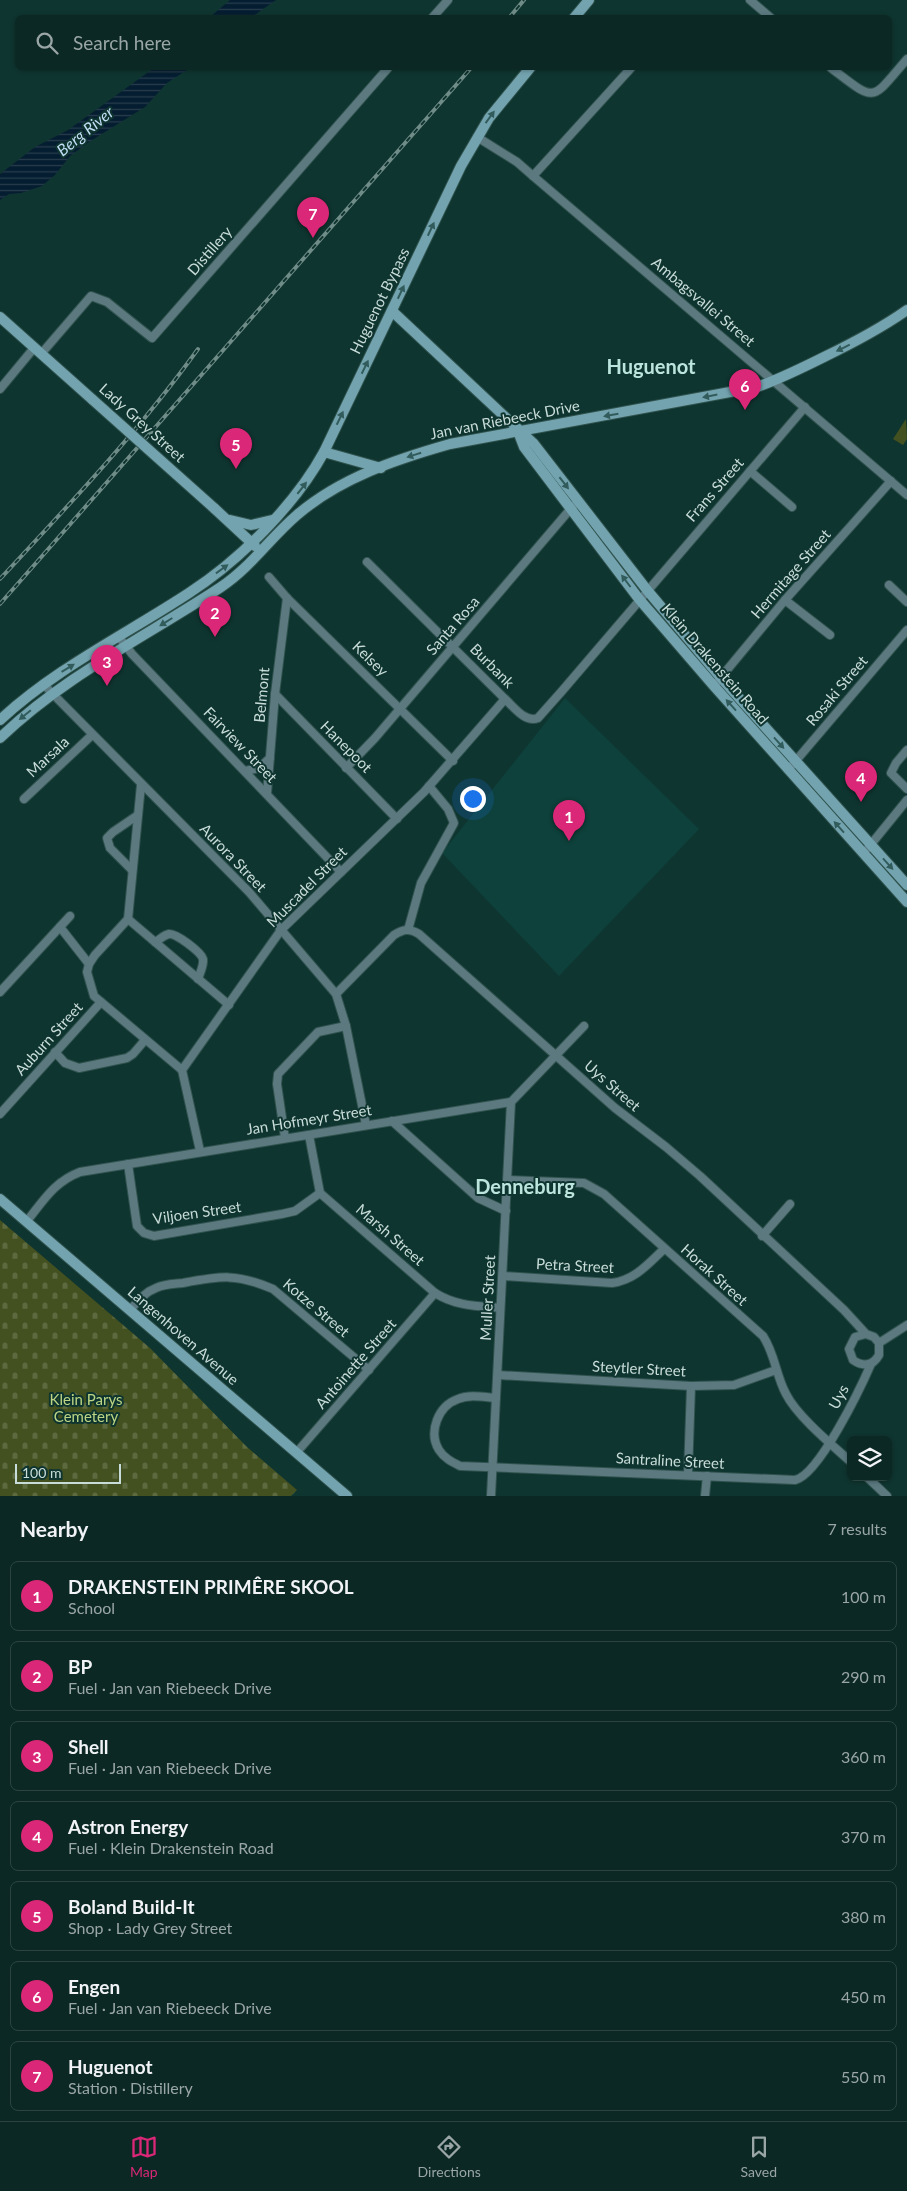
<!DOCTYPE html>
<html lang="en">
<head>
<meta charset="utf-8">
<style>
  :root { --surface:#0b2824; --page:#193431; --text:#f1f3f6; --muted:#9aa6a6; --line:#2b4441; --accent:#db2777 }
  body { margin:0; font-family:Lato,sans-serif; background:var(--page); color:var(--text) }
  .controls { position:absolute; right:15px; bottom:15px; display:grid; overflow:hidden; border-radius:8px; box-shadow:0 1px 4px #0004 }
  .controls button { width:45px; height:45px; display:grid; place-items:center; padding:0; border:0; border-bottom:1px solid var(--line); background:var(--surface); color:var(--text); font:25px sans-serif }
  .scale { position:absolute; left:15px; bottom:12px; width:106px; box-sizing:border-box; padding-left:5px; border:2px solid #c8dcd9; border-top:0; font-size:14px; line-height:18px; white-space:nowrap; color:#c8dcd9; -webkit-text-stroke:4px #0f3530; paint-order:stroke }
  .you { position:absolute; left:472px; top:798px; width:18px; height:18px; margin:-12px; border:4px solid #fff; border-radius:50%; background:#1a73e8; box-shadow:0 0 0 8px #1a73e833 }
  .badge { display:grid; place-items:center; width:32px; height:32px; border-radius:50%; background:var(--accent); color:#fff; font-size:16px; font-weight:700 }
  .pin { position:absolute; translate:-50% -41px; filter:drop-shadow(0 1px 2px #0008) }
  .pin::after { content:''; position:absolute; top:26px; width:18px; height:15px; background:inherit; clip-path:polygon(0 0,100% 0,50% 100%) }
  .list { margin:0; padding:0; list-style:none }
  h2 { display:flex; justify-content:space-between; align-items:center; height:65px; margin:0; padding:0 20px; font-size:21px }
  h2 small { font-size:16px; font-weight:400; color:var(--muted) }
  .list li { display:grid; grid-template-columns:32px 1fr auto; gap:15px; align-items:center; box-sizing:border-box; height:70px; margin:0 10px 10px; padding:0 10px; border:1px solid var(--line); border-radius:8px }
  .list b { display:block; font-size:19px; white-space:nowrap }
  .list p { margin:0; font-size:16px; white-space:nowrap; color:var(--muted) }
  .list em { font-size:16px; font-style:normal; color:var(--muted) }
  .icon { flex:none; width:28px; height:28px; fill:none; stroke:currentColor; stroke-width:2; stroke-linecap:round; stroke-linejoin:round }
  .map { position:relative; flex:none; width:907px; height:1496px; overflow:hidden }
  .search { position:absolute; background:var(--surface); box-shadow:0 1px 4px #0004; left:15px; right:15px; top:15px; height:55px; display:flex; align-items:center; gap:12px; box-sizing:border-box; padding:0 18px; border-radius:8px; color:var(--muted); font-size:19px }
  .sheet { height:625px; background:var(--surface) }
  nav { display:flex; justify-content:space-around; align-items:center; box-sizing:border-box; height:70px; border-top:1px solid var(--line); background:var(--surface); font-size:14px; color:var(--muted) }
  nav a { display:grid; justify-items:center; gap:2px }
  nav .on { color:var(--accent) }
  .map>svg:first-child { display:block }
  .built { fill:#0e413b }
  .cemetery { fill:url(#cemetery-stones) }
  .pitch { fill:#43501f }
  .water { fill:url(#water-rules) }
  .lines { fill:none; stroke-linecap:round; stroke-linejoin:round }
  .street-casing { stroke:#30534e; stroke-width:10 }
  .secondary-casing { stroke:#30534e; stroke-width:12 }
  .street { stroke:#5c7980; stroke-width:8 }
  .secondary { stroke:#73a3af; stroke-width:10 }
  .rail-casing { stroke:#6f8c88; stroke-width:4 }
  .rail { stroke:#0f3530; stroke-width:2; stroke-dasharray:5.5; stroke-linecap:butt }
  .secondary-bridge-casing { stroke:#30534e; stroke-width:12; stroke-linecap:butt }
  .secondary-bridge { stroke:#73a3af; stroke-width:10 }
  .oneway { fill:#325c5c }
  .labels { text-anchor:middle; stroke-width:4; stroke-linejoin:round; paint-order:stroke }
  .street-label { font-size:15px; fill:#c8dcd9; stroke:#0f3530 }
  .park-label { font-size:15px; fill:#bdd583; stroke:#0f3530 }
  .water-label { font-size:16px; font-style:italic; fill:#c3ddf5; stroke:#0f3530 }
  .district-label { font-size:20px; font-weight:bold; fill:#bce5de; stroke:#0f3530 }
</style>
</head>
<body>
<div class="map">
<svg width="907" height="1496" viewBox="0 0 907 1496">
  <defs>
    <pattern id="cemetery-stones" width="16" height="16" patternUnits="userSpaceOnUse" patternTransform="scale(1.25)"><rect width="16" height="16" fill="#43501f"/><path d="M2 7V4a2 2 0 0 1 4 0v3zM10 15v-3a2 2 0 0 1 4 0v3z" fill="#5d693f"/></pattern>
    <pattern id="water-rules" width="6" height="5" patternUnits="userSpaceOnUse" patternTransform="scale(1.25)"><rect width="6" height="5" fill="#051d30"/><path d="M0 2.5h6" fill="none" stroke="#283d4d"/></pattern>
  </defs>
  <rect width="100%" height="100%" fill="#0f3530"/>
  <path class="built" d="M565,698L699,829L559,976L442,853Z"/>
  <path class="cemetery" d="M0,1220L150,1348L247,1447L297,1490L291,1496H0Z"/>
  <path class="pitch" d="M906,419L907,439L903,445L893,439Z"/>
  <g class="water">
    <path d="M230,0H276L252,17H210Z"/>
    <path d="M154,68H190L167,83L145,107L89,142L70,156L55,175L42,186L21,193L9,194L0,200V174L35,147L68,130Z"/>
  </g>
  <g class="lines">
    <g class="street-casing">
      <g id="street">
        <path d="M750,0L771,18"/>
        <path d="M432,18L448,0"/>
        <path d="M831,68C877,103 870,102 907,59"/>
        <path d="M477,137L517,162L533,176L907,495"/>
        <path d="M533,176L631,68"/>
        <path d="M41,354L91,296L107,302L152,338L388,68"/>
        <path d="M0,389L34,348"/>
        <path d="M750,471L792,507"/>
        <path d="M367,562L505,699C514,707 525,723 538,718L562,691L805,407"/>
        <path d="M269,577L287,598L453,761"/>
        <path d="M889,585L907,602"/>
        <path d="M785,600L830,635"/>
        <path d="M119,637L132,654L341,872"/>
        <path d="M717,682L785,600L891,481"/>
        <path d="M43,684L249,892L336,994L346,1026L366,1125"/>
        <path d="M275,694L397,819"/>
        <path d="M907,750L896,763L891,773L907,789"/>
        <path d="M346,768L375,738L573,506"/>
        <path d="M788,770L907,630"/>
        <path d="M245,771L259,768L270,758"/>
        <path d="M141,785L128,919L95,955L89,964L87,972L94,996L182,1070"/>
        <path d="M267,794L275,694L287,598"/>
        <path d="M24,799L92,735"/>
        <path d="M868,848L907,800"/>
        <path d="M132,870L110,848L107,838L113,832L138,815"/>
        <path d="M128,919L229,1005"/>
        <path d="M60,927L89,964"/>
        <path d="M408,930L421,883L454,823L448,809L429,786"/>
        <path d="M155,942C159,940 164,935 169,934C176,933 201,952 203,959C204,965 200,973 198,979"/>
        <path d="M0,992L70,916"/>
        <path d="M336,994L394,935C404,929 409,928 419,934L615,1108L666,1147L700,1176L844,1310L866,1334L874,1337L879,1343V1355C873,1366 863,1367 853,1360L849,1349L855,1337L866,1334"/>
        <path d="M55,1052L65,1063L79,1068L127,1058L133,1054L145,1040"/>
        <path d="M0,1114L101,1002"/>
        <path d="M392,1121L478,1198L506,1211"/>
        <path d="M309,1135L320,1193L435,1293C456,1306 476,1306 500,1308"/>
        <path d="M285,1138L277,1084L278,1074L318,1032L346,1026"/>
        <path d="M200,1151L182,1070L281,930L424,792L505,699"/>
        <path d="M128,1164L137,1226L144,1233L154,1236L282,1214L295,1211L320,1193"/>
        <path d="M508,1180L584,1183L604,1194L763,1336C775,1354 776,1376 786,1394C797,1416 832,1445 851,1462"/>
        <path d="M27,1221C44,1200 54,1182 80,1172L511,1102L584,1026"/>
        <path d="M762,1236L790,1204"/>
        <path d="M503,1276L612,1283C635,1280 648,1264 664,1249"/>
        <path d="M130,1310C138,1301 145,1292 156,1288C164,1284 175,1284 183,1283C221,1276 236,1273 273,1289L369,1370"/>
        <path d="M879,1343L907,1325"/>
        <path d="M498,1375L691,1386L734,1385L776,1370"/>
        <path d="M496,1398C483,1397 470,1394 458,1399C438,1406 428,1432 439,1450C444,1458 452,1462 460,1466L795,1480C819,1475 861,1387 871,1364"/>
        <path d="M297,1452L435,1293"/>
        <path d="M688,1474L691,1386"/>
        <path d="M867,1477L887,1496"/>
        <path d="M491,1496L511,1102"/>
        <path d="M705,1496L707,1476"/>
      </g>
    </g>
    <g class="secondary-casing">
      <g id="secondary">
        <path d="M574,18L589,0"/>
        <path d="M392,311L534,444L647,590L721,678L907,885"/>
        <path d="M0,317L93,400"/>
        <path d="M519,434L524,447L639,599L714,686L907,902"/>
        <path d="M324,452L381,468"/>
        <path d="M214,508L255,546"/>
        <path d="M230,520L251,525L272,520"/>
        <path d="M0,720C56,668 125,635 189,593C240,560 295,505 324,452L461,166L489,118L530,68"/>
        <path d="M0,738C64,676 147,636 221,587C251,567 270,538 297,515C340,478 397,459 450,444L757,387C780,379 802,368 824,357C853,343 880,329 907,310"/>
        <path d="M0,1199L347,1496"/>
      </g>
    </g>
    <use href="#street" class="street"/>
    <use href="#secondary" class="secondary"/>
    <g class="rail-casing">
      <g id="rail">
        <path d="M509,18L524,0"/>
        <path d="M0,579C69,505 139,431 198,349"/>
        <path d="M0,604L471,68"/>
      </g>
    </g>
    <use href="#rail" class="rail"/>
    <g class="secondary-bridge-casing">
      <path id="secondary-bridge" d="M93,400L214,508"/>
    </g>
    <use href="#secondary-bridge" class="secondary-bridge"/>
  </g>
  <defs><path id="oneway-solid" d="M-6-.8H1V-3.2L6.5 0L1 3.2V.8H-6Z" transform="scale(1.25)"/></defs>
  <g class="oneway">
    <use href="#oneway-solid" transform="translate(490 117) rotate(-54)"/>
    <use href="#oneway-solid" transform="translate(431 229) rotate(-65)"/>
    <use href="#oneway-solid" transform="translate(401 292) rotate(-65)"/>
    <use href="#oneway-solid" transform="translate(843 348) rotate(154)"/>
    <use href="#oneway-solid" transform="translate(365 367) rotate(-64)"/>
    <use href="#oneway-solid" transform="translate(710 396) rotate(169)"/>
    <use href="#oneway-solid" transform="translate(611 415) rotate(170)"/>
    <use href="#oneway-solid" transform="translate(340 418) rotate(-64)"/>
    <use href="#oneway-solid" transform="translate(414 455) rotate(162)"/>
    <use href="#oneway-solid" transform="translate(564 483) rotate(52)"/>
    <use href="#oneway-solid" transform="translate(302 488) rotate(-52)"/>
    <use href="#oneway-solid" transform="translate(222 569) rotate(-36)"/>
    <use href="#oneway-solid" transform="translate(626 581) rotate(-127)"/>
    <use href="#oneway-solid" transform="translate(166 622) rotate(148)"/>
    <use href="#oneway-solid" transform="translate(68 668) rotate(-31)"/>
    <use href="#oneway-solid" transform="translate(731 705) rotate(-132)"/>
    <use href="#oneway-solid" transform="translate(25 715) rotate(141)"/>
    <use href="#oneway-solid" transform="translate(779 743) rotate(48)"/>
    <use href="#oneway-solid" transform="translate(839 827) rotate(-132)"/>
    <use href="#oneway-solid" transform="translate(888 864) rotate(48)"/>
  </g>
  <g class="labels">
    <g class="street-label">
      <text transform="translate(210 251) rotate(-49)" y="5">Distillery</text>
      <text transform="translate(380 301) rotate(-64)" y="5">Huguenot Bypass</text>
      <text transform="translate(703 302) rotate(40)" y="5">Ambagsvallei Street</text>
      <text transform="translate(505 420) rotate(-11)" y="5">Jan van Riebeeck Drive</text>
      <text transform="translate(142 423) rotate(42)" y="5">Lady Grey Street</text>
      <text transform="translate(715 490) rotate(-49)" y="5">Frans Street</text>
      <text transform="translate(791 574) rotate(-49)" y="5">Hermitage Street</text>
      <text transform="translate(453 626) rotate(-49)" y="5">Santa Rosa</text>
      <text transform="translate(370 659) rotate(44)" y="5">Kelsey</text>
      <text transform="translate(715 664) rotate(49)" y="5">Klein Drakenstein Road</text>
      <text transform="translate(492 666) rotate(45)" y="5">Burbank</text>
      <text transform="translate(837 691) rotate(-50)" y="5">Rosaki Street</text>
      <text transform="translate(262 695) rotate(-85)" y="5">Belmont</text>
      <text transform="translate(240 745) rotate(46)" y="5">Fairview Street</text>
      <text transform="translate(346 747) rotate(45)" y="5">Hanepoot</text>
      <text transform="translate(48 757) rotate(-43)" y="5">Marsala</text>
      <text transform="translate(233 858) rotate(46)" y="5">Aurora Street</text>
      <text transform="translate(307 887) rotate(-45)" y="5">Muscadel Street</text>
      <text transform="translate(49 1039) rotate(-48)" y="5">Auburn Street</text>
      <text transform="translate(612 1086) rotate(41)" y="5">Uys Street</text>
      <text transform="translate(309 1120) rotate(-9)" y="5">Jan Hofmeyr Street</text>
      <text transform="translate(197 1213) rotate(-8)" y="5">Viljoen Street</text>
      <text transform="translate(390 1235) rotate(41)" y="5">Marsh Street</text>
      <text transform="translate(575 1266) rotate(3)" y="5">Petra Street</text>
      <text transform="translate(714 1275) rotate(42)" y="5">Horak Street</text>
      <text transform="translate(488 1298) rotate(-87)" y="5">Muller Street</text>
      <text transform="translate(316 1308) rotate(40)" y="5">Kotze Street</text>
      <text transform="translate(183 1336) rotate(41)" y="5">Langenhoven Avenue</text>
      <text transform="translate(356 1364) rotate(-49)" y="5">Antoinette Street</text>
      <text transform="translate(639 1369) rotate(3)" y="5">Steytler Street</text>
      <text transform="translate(839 1397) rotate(-62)" y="5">Uys</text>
      <text transform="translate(670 1461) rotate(3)" y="5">Santraline Street</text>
    </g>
    <g class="park-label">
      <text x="86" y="1405">Klein Parys<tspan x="86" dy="17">Cemetery</tspan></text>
    </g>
    <g class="water-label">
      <text transform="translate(85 131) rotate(-39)" y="6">Berg River</text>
    </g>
    <g class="district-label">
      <text x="651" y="374">Huguenot</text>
      <text x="525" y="1194">Denneburg</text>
    </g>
  </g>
</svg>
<div class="controls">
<button><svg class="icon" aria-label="layers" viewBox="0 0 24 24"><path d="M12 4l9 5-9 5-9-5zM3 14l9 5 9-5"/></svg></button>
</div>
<div class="scale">100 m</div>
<div class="you"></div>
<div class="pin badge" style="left:569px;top:841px">1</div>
<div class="pin badge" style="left:215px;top:637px">2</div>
<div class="pin badge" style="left:107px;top:686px">3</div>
<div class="pin badge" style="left:861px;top:802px">4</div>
<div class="pin badge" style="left:236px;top:469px">5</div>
<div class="pin badge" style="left:745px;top:410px">6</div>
<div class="pin badge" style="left:313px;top:238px">7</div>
<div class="search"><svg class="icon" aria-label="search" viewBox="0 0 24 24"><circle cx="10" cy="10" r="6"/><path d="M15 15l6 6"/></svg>Search here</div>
</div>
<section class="sheet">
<h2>Nearby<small>7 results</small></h2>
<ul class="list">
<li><span class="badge">1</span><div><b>DRAKENSTEIN PRIMÊRE SKOOL</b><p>School</p></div><em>100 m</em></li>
<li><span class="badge">2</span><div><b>BP</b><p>Fuel · Jan van Riebeeck Drive</p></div><em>290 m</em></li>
<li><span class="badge">3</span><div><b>Shell</b><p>Fuel · Jan van Riebeeck Drive</p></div><em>360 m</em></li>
<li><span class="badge">4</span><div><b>Astron Energy</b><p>Fuel · Klein Drakenstein Road</p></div><em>370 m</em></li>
<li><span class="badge">5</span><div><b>Boland Build-It</b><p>Shop · Lady Grey Street</p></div><em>380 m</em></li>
<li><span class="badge">6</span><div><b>Engen</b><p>Fuel · Jan van Riebeeck Drive</p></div><em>450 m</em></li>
<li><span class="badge">7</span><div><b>Huguenot</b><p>Station · Distillery</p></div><em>550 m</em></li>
</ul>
</section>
<nav>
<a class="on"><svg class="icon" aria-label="map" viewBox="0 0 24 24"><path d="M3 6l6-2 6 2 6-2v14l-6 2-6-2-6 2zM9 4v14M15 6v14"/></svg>Map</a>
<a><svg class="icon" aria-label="directions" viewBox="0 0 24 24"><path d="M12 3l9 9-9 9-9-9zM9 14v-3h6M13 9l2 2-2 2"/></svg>Directions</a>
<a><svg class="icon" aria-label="saved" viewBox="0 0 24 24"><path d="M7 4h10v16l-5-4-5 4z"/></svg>Saved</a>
</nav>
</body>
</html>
